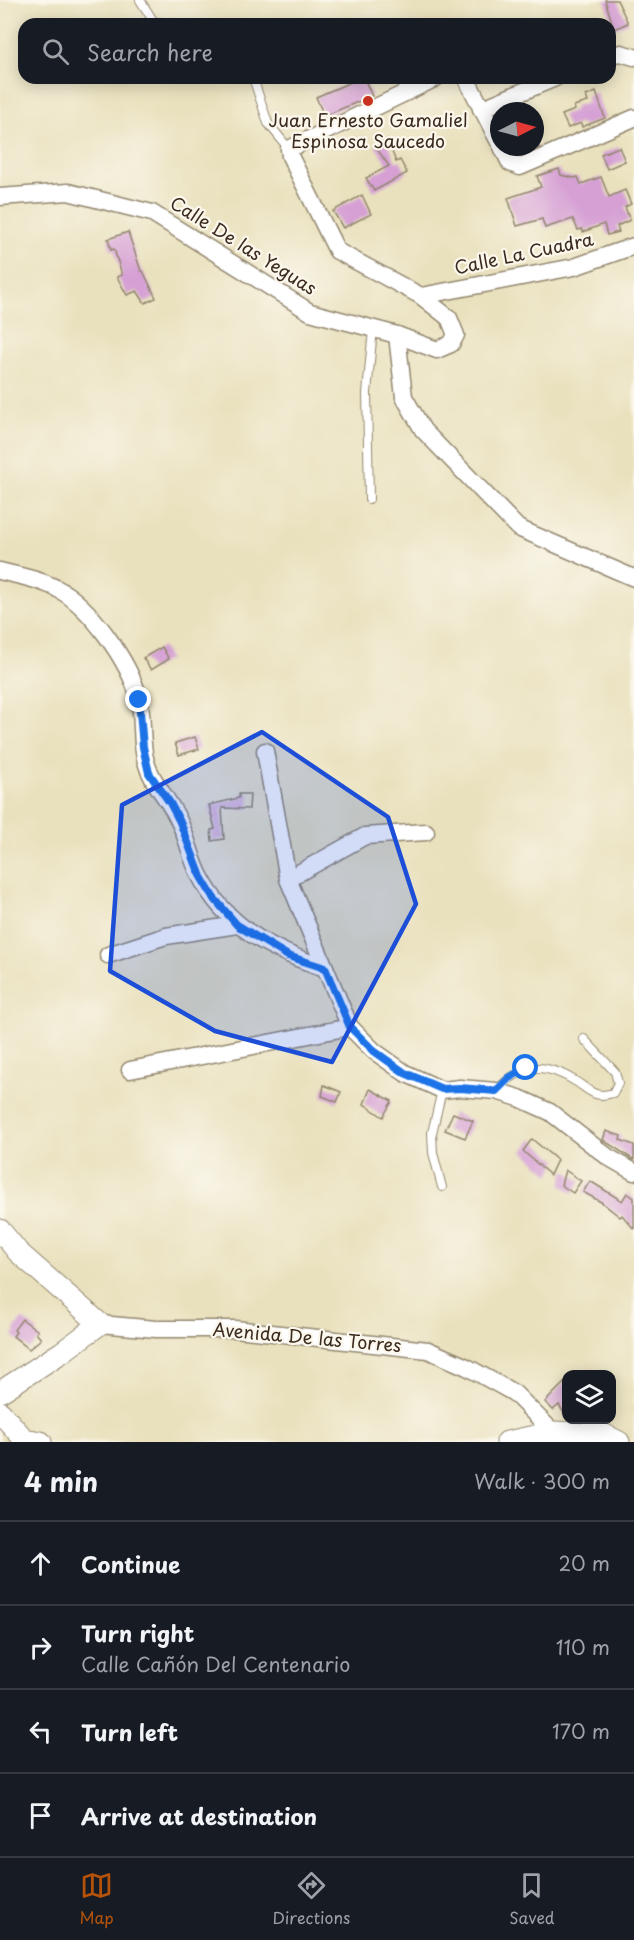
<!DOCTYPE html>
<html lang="en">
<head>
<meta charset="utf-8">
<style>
  :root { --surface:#171b24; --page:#20242c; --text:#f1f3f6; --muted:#9ea1a6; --line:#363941; --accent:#b45309 }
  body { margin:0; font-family:"Playpen Sans",sans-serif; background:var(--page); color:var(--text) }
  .controls { position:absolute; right:18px; bottom:18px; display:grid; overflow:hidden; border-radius:12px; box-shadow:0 3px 15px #0003 }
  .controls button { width:54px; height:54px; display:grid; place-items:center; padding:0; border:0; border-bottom:2px solid var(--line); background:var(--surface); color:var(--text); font:30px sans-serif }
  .compass { position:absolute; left:490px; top:102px; width:54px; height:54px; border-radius:50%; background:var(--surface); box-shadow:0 3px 15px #0003; rotate:84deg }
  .stop { position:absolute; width:18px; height:18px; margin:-14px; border:4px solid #1a73e8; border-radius:50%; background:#fff }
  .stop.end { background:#1a73e8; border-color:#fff; box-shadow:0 2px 6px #0008 }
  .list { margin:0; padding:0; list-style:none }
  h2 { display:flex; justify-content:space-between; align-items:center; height:78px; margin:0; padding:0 24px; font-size:26px }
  h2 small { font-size:20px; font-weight:400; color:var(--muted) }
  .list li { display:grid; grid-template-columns:39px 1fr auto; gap:18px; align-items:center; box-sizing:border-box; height:84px; padding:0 24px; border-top:2px solid var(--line) }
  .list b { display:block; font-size:22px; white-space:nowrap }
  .list p { margin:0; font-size:20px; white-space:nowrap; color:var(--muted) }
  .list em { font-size:20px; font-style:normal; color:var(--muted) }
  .icon { flex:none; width:33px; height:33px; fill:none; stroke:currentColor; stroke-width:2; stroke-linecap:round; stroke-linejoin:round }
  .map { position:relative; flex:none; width:634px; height:1442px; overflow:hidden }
  .search { position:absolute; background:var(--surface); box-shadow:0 3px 15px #0003; left:18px; right:18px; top:18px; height:66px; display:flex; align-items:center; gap:15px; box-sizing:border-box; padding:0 21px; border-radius:18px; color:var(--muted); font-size:22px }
  .sheet { height:414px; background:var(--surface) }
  nav { display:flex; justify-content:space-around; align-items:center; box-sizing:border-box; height:84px; border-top:2px solid var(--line); background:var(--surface); font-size:16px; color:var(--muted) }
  nav a { display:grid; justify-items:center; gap:3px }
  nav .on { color:var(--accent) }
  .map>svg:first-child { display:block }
  .building { fill:#d6a0d4 }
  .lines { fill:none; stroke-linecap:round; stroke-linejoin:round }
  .service-casing { stroke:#92866e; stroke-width:10 }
  .minor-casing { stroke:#92866e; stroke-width:19 }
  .tertiary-casing { stroke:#92866e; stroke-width:23 }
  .service { stroke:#fff; stroke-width:8 }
  .minor { stroke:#fff; stroke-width:16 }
  .tertiary { stroke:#fff; stroke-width:21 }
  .route { stroke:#1a73e8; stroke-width:8 }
  .marked { fill:#1d4ed8; fill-opacity:0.2; stroke:#1d4ed8; stroke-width:4.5; stroke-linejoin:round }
  .poi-dot { fill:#c8321e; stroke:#fbf7ec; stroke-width:2 }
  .labels { text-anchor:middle; stroke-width:4.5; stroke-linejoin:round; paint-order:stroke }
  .poi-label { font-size:18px; fill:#3b2a1e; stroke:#fbf7ec }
  .street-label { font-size:18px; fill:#3b2a1e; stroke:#fbf7ec }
</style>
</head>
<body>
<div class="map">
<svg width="634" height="1442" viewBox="0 0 634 1442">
  <rect width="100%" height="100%" fill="#fbf7ec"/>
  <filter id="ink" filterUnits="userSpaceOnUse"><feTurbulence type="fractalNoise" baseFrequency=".0167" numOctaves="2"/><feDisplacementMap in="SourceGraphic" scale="12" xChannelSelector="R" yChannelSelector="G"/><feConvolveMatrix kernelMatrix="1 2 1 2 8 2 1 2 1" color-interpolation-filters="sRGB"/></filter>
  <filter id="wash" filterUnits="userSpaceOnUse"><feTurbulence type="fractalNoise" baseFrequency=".008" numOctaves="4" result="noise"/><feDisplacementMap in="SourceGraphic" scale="24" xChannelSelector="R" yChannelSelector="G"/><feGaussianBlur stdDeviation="1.35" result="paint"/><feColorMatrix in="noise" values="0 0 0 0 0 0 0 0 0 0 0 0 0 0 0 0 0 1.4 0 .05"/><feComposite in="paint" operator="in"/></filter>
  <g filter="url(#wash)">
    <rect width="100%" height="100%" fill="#e9e1bd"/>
    <g id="blocks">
      <g class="building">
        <path d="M605,0H617L628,23L614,29Z"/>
        <path d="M360,78H364L372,96L324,116L316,97Z"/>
        <path d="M596,92L605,118L582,127L581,123L568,128L562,115L575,110L574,106L588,102L586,96Z"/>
        <path d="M387,139L396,162L400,160L407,173L374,191L366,178L389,166L375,146Z"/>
        <path d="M514,147H540L520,156Z"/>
        <path d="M619,147L625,161L607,169L601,154Z"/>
        <path d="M559,169L561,175L574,178L578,177L581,184L601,177L609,197L625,190L631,204L625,207L630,220L617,226L619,232L607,235L604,224L583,232L582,229L578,230L573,219L545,228L542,219L517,226L508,198L541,187L537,176Z"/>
        <path d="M362,195L371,214L343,228L333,211Z"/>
        <path d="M128,232L141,271H143L156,298L145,303L137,291L127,295L117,277L122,275L114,249L111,250L108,239Z"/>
        <path d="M162,647L169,659L151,670L143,658Z"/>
        <path d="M195,737L199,749L179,755L175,743Z"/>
        <path d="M239,794H250L249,809L222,808L224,839L212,841L211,830L215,829L209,805L239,798Z"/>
        <path d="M324,1085L341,1092L337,1102L322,1096Z"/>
        <path d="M370,1089L392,1101L383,1117L364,1104Z"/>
        <path d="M453,1113L473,1121L465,1138L445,1130Z"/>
        <path d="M606,1131L621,1136L620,1140L634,1145V1160L603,1140Z"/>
        <path d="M532,1139L557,1160L550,1175L523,1151Z"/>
        <path d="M565,1170L581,1181L573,1193L561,1185Z"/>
        <path d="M590,1181L622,1201L627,1193L634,1198V1229L622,1215L620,1217L601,1202L583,1192Z"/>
        <path d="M22,1319L38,1331L36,1333L41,1339L29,1349L13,1336L16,1332L14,1330Z"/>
        <path d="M567,1380V1418L559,1405L553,1410L545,1402Z"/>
      </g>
    </g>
  </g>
  <g filter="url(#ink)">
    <use href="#blocks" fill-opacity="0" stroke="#92866e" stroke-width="1.5"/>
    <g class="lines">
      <g class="service-casing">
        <g id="service">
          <path d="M140,0L154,22L177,24"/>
          <path d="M253,78L268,123L289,149"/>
          <path d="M369,499L367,393L373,329"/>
          <path d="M496,1091C522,1064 542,1061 575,1081C590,1090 594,1099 613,1093L618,1083L615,1072L584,1039"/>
          <path d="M442,1187L433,1153L432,1133L442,1090"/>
        </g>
      </g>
      <g class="minor-casing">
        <g id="minor">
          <path d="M610,55L621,53L634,57"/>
          <path d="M466,78L499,142"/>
          <path d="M481,109L555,78"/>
          <path d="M502,147L510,163L520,167L634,118"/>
          <path d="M0,197L68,192L152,213L310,312L397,335L437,350L451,344L456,335L449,318L421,296L337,251L290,156L289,149L436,78"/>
          <path d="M421,296L574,267L634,246"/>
          <path d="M397,335L404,397L423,430L518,528L634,578"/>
          <path d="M0,571C19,576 39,579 56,588C90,605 130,663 139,699C144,720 140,742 146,762C152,784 170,800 179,821C188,839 191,859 200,876C226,927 273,951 325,968"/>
          <path d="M265,751L288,879L350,1027L374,1051L405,1073L442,1090L460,1088L496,1091L519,1098L550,1112L608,1157L634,1172"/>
          <path d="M288,879L365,836L426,832"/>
          <path d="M108,955L166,936L237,925"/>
          <path d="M130,1070L350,1027"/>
          <path d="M100,1324L156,1329H235L428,1350L467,1367L514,1393L553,1432"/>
        </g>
      </g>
      <g class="tertiary-casing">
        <g id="tertiary">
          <path d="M0,1230L18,1252L100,1324L62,1352L0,1392"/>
          <path d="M0,1412L24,1439L41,1442"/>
          <path d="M507,1442L553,1432L603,1434L619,1442"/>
        </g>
      </g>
      <use href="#service" class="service"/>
      <use href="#minor" class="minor"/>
      <use href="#tertiary" class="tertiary"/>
    </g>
  </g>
  <g class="lines" filter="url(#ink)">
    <path class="route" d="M139,700L143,747L149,773L170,803L180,822L201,877L213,897L237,925L288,956L325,968L350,1027L374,1051L405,1073L442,1089L460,1088L496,1091L509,1078L526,1068"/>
  </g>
  <path class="marked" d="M262,732L388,817L416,904L332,1062L215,1031L110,971L122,805Z"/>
  <circle class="poi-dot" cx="368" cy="101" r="6"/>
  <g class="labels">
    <g class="poi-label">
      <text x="368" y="127">Juan Ernesto Gamaliel<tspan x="368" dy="21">Espinosa Saucedo</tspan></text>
    </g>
    <g class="street-label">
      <text transform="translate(243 246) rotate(32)" y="6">Calle De las Yeguas</text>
      <text transform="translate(524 254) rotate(-12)" y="6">Calle La Cuadra</text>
      <text transform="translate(307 1338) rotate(5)" y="6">Avenida De las Torres</text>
    </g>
  </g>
</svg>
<div class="controls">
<button><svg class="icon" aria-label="layers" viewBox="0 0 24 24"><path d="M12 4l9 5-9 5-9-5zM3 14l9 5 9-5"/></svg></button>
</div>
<svg class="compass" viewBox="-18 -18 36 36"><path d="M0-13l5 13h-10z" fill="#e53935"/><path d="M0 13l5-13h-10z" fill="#9ea1a6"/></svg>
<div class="stop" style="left:526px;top:1068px"></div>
<div class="stop end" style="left:139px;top:700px"></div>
<div class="search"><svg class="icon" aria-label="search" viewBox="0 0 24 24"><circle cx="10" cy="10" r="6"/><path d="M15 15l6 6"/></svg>Search here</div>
</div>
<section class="sheet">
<h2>4 min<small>Walk · 300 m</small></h2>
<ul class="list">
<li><svg class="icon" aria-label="ahead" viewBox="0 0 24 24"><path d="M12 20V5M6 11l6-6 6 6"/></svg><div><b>Continue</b></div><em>20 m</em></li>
<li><svg class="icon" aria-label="right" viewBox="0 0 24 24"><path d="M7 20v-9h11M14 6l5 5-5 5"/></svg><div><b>Turn right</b><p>Calle Cañón Del Centenario</p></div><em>110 m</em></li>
<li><svg class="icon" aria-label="left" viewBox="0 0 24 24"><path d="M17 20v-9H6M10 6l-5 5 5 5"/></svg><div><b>Turn left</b></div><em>170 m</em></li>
<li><svg class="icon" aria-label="arrive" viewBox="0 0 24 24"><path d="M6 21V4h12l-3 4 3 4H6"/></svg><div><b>Arrive at destination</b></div></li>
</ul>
</section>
<nav>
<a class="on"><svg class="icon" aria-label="map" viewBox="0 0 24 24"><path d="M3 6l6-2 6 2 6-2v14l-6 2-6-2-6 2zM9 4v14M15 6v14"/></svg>Map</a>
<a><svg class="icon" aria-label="directions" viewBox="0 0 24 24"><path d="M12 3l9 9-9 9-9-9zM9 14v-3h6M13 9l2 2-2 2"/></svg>Directions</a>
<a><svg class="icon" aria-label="saved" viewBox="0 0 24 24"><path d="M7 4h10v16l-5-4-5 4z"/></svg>Saved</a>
</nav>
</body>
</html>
